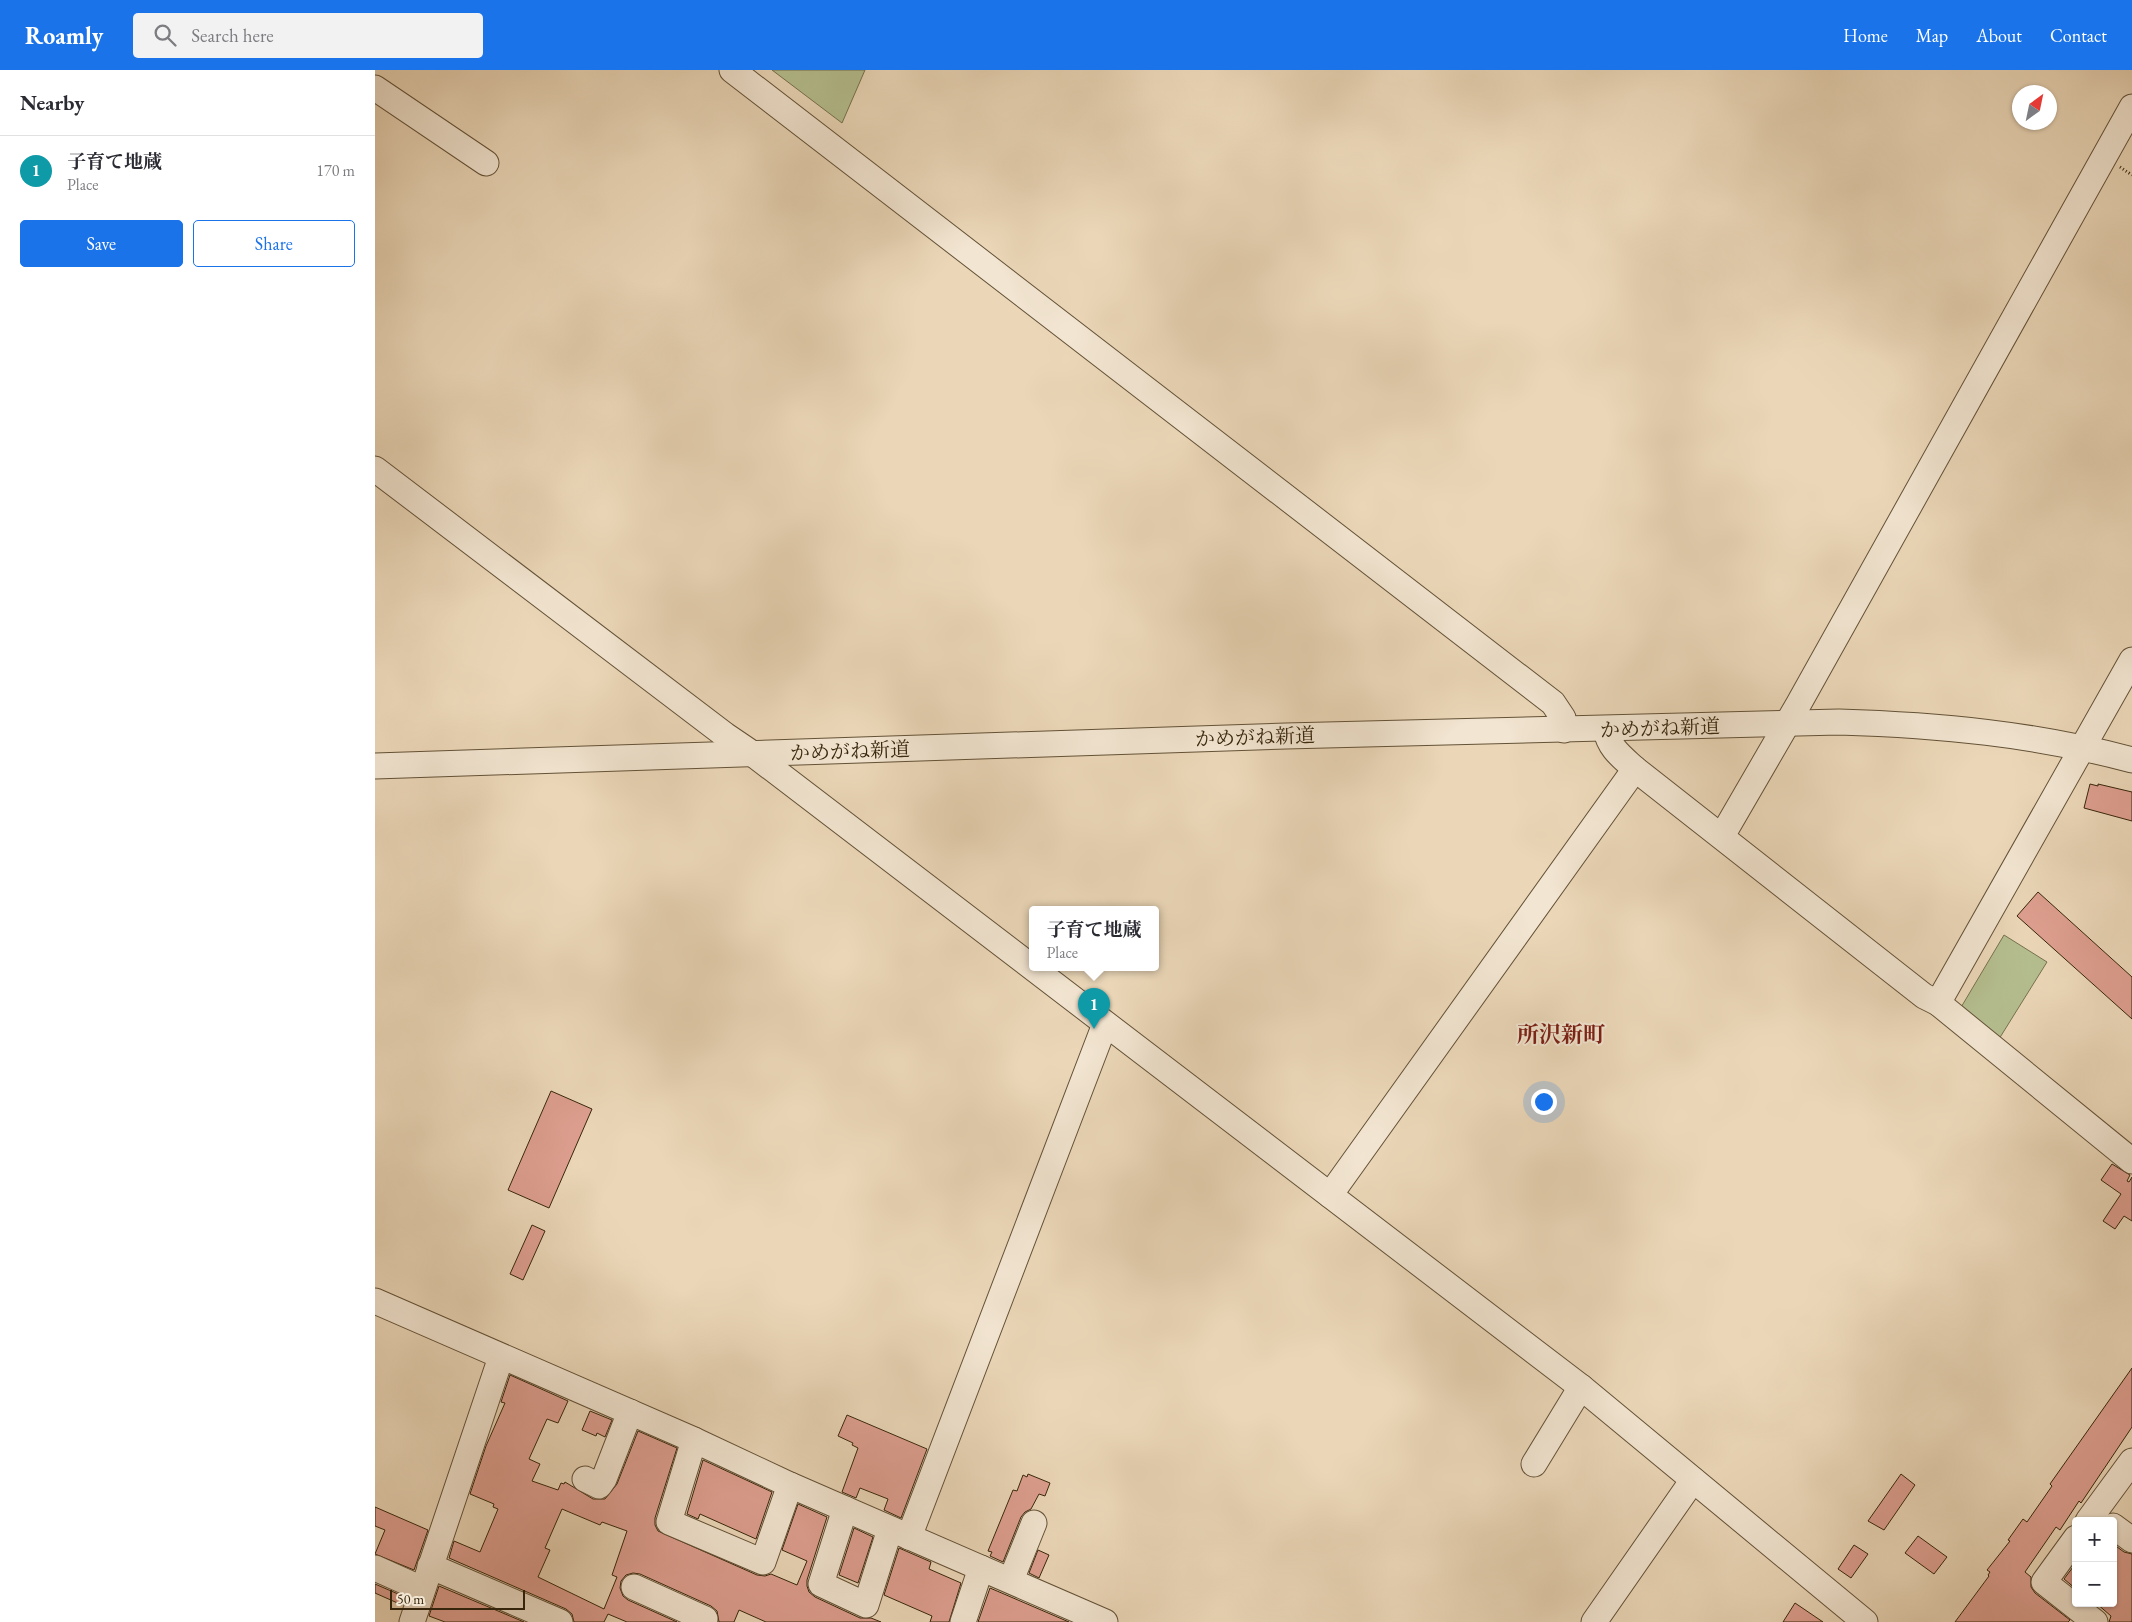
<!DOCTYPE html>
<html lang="en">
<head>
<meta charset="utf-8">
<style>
  :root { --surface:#fff; --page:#f2f2f3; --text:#2b2b33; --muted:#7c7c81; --line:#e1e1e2; --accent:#1a73e8 }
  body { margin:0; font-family:"EB Garamond","Noto Serif JP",serif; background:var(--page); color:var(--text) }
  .controls { position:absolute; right:15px; bottom:15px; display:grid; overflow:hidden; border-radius:5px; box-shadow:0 1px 4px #0004 }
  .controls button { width:45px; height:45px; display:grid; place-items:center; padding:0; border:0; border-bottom:1px solid var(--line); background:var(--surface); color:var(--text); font:25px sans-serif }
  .compass { position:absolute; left:1637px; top:15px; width:45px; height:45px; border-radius:50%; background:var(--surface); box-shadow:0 1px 4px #0004; rotate:33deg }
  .scale { position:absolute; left:15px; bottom:12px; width:135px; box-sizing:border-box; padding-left:5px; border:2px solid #37260c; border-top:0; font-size:14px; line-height:18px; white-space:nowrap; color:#37260c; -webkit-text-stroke:4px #f2e5d1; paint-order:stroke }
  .you { position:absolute; left:1168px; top:1031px; width:18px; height:18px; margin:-12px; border:4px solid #fff; border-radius:50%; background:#1a73e8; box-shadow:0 0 0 8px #1a73e833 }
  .badge { display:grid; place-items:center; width:32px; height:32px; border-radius:50%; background:var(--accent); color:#fff; font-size:16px; font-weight:700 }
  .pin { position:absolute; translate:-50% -41px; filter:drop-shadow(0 1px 2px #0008) }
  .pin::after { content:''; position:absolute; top:26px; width:18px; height:15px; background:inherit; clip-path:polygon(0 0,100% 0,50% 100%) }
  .popup { position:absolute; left:654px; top:836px; width:130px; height:65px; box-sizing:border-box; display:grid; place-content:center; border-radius:5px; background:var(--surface); filter:drop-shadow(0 1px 4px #0005); font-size:16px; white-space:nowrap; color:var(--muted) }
  .popup b { font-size:19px; color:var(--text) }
  .popup::after { content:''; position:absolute; left:50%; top:100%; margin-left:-10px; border:10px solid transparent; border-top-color:var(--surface) }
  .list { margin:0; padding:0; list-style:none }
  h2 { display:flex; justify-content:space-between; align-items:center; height:65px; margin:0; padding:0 20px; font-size:21px }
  h2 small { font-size:16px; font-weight:400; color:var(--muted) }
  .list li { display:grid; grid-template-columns:32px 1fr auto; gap:15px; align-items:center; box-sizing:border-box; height:70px; padding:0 20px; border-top:1px solid var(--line) }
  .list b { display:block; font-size:19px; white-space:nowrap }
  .list p { margin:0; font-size:16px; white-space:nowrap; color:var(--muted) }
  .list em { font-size:16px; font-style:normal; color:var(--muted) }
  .actions { display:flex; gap:10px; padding:15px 20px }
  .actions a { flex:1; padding:11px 0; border:1px solid var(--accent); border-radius:5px; text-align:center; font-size:18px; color:var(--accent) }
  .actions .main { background:var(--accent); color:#fff }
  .icon { flex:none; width:28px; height:28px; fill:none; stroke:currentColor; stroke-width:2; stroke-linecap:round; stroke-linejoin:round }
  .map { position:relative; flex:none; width:1757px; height:1552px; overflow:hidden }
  header { display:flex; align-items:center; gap:30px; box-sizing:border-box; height:70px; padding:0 25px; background:var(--accent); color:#fff }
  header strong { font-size:24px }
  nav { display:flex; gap:28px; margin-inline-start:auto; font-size:18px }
  .search { width:350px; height:45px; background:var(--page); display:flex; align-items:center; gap:12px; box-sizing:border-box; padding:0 18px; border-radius:5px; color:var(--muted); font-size:19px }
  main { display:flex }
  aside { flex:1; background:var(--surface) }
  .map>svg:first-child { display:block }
  .green { fill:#b5bf90; stroke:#76724e }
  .building { fill:#de9f90; stroke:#37260c; fill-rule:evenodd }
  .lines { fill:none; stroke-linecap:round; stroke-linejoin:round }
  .minor-casing { stroke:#645237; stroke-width:27 }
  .path { stroke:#37260c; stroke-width:3; stroke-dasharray:1 2.5; stroke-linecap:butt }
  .minor { stroke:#f2e5d1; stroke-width:25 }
  .labels { text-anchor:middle; stroke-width:4; stroke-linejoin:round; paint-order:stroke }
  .street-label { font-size:20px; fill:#37260c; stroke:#f2e5d1 }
  .quarter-label { font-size:22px; font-weight:bold; fill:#7a1f14; stroke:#f2e5d1 }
</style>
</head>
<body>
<header>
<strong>Roamly</strong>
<div class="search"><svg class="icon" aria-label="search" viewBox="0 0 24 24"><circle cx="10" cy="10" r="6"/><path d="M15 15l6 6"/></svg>Search here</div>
<nav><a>Home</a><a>Map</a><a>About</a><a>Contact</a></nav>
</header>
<main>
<aside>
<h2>Nearby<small></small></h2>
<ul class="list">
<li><span class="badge" style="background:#0f9aa8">1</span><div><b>子育て地蔵</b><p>Place</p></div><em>170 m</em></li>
</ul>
<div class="actions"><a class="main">Save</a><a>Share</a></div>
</aside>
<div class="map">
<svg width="1757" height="1552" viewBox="0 0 1757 1552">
  <rect width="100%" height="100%" fill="#ebd7b8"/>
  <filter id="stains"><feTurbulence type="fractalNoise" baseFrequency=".004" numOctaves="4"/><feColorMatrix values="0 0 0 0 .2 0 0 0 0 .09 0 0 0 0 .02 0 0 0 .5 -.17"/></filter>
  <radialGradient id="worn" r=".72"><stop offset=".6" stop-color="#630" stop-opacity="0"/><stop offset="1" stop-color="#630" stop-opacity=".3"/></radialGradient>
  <g class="green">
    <path d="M397,0H490L467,53Z"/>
    <path d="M1629,865L1672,892L1624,969L1585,939Z"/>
  </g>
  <g class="building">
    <path d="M1715,714L1723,716V714L1757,722V751L1709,738Z"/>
    <path d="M1663,822L1757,907V949L1642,846Z"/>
    <path d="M176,1021L217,1039L174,1138L133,1120Z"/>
    <path d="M1737,1094L1755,1105L1752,1111L1754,1112L1757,1107V1151L1749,1146L1740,1159L1728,1151L1746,1124L1726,1110Z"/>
    <path d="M157,1155L170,1161L148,1210L135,1204Z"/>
    <path d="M1757,1298V1357L1706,1433L1704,1431L1685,1460L1681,1457L1650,1502L1656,1507V1517L1660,1523L1695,1550L1693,1552H1580L1614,1506L1613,1505L1615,1502L1612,1500L1635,1471L1633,1470L1648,1449L1652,1452L1677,1416L1675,1414Z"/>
    <path d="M135,1305L193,1331L183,1353L172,1349L154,1389L165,1394L157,1411L183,1420L186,1413L189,1414L190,1412L218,1429H230L242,1414L263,1361L302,1378L280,1448V1455L283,1461L382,1505L390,1506L396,1504L422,1515L432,1491L407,1480L423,1434L452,1447L432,1510V1516L434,1522L440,1527L485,1548H496L506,1552H391L364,1540L359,1552H344L342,1541L336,1536L265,1504L258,1503L251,1505L246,1511L245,1518L248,1526L253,1530L302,1552H252L233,1544L229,1552H199L197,1544L191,1539L74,1488L79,1471L105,1482L123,1439L118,1437L119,1434L95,1424L111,1376L130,1333L126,1332ZM187,1439L225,1455L227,1452L252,1461L237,1505L242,1507L229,1539L163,1507L175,1480L170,1478Z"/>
    <path d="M215,1341L237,1350L230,1367L222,1363L221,1366L207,1360Z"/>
    <path d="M472,1345L552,1379L526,1448L509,1440L513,1429L485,1418L481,1428L467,1422L483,1378L477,1375L478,1373L463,1366Z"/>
    <path d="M328,1390L397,1422L381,1469L325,1444L323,1449L312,1444Z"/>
    <path d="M653,1404L675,1413L670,1426L664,1424L656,1439L650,1442L646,1447L628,1492L615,1486L617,1482L613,1481L638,1420L642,1421L648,1405L652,1407Z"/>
    <path d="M1526,1404L1540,1415L1509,1460L1493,1451Z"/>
    <path d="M0,1437L53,1460L39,1500L0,1484L10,1460L0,1456Z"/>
    <path d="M479,1458L498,1467L483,1513L464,1505Z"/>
    <path d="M1543,1466L1572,1487L1559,1504L1530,1483Z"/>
    <path d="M1738,1474L1749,1482L1757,1484V1552H1734L1736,1546L1721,1533H1738Z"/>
    <path d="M1479,1475L1493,1484L1476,1508L1463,1499Z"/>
    <path d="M524,1478L556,1492L554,1499L586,1513L574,1552H555L557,1546L509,1525Z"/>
    <path d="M663,1480L674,1485L664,1508L654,1503Z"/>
    <path d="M1701,1493V1519L1689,1509Z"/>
    <path d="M0,1514L30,1527L27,1535L0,1523Z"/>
    <path d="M64,1516L149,1552H70L54,1546Z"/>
    <path d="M615,1518L694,1552H603Z"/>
    <path d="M1420,1533L1448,1552H1408Z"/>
  </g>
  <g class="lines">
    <g class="minor-casing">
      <g id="minor">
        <path d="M357,0L1178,633L1188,648L1189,660"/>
        <path d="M0,18L111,93"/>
        <path d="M0,399L350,665L378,684L1206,1317L1490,1552"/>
        <path d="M1231,660C1234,678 1247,687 1260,699L1549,926L1563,933L1757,1091"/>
        <path d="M0,696L911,666L1464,652C1563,655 1661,664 1757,690"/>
        <path d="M1347,766L1423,635L1757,37"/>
        <path d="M1563,933L1757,590"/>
        <path d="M955,1125L1260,699"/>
        <path d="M0,1231L319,1370L415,1415L730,1552"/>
        <path d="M319,1370L294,1452L388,1492L415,1415"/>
        <path d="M1159,1394L1206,1317"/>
        <path d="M210,1409L224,1416L229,1409L255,1342"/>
        <path d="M470,1439L446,1514L491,1535L515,1459"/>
        <path d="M1713,1451L1757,1391"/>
        <path d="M1738,1456L1757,1470"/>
        <path d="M534,1467L730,954"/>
        <path d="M1701,1468L1669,1512L1720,1552"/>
        <path d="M55,1496L185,1552"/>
        <path d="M0,1498L47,1519"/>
        <path d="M636,1510L659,1453"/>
        <path d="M259,1517L330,1549"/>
        <path d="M37,1552L126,1287"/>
        <path d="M588,1552L606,1498"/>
        <path d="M1219,1552L1318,1410"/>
      </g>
    </g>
    <path class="path" d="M1745,97L1757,105"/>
    <use href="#minor" class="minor"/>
  </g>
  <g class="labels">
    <g class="street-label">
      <text transform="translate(1285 658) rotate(-2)" y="7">かめがね新道</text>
      <text transform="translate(880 667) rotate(-2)" y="7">かめがね新道</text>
      <text transform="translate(475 681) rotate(-2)" y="7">かめがね新道</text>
    </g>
    <g class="quarter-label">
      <text x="1186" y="972">所沢新町</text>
    </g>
  </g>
  <rect width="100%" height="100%" filter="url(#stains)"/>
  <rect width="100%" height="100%" fill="url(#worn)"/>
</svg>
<div class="controls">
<button>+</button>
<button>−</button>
</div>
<svg class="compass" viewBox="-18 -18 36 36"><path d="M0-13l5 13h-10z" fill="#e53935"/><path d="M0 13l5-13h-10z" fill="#7c7c81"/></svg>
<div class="scale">50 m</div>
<div class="you"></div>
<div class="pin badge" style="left:719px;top:959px;background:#0f9aa8">1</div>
<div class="popup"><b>子育て地蔵</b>Place</div>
</div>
</main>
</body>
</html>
